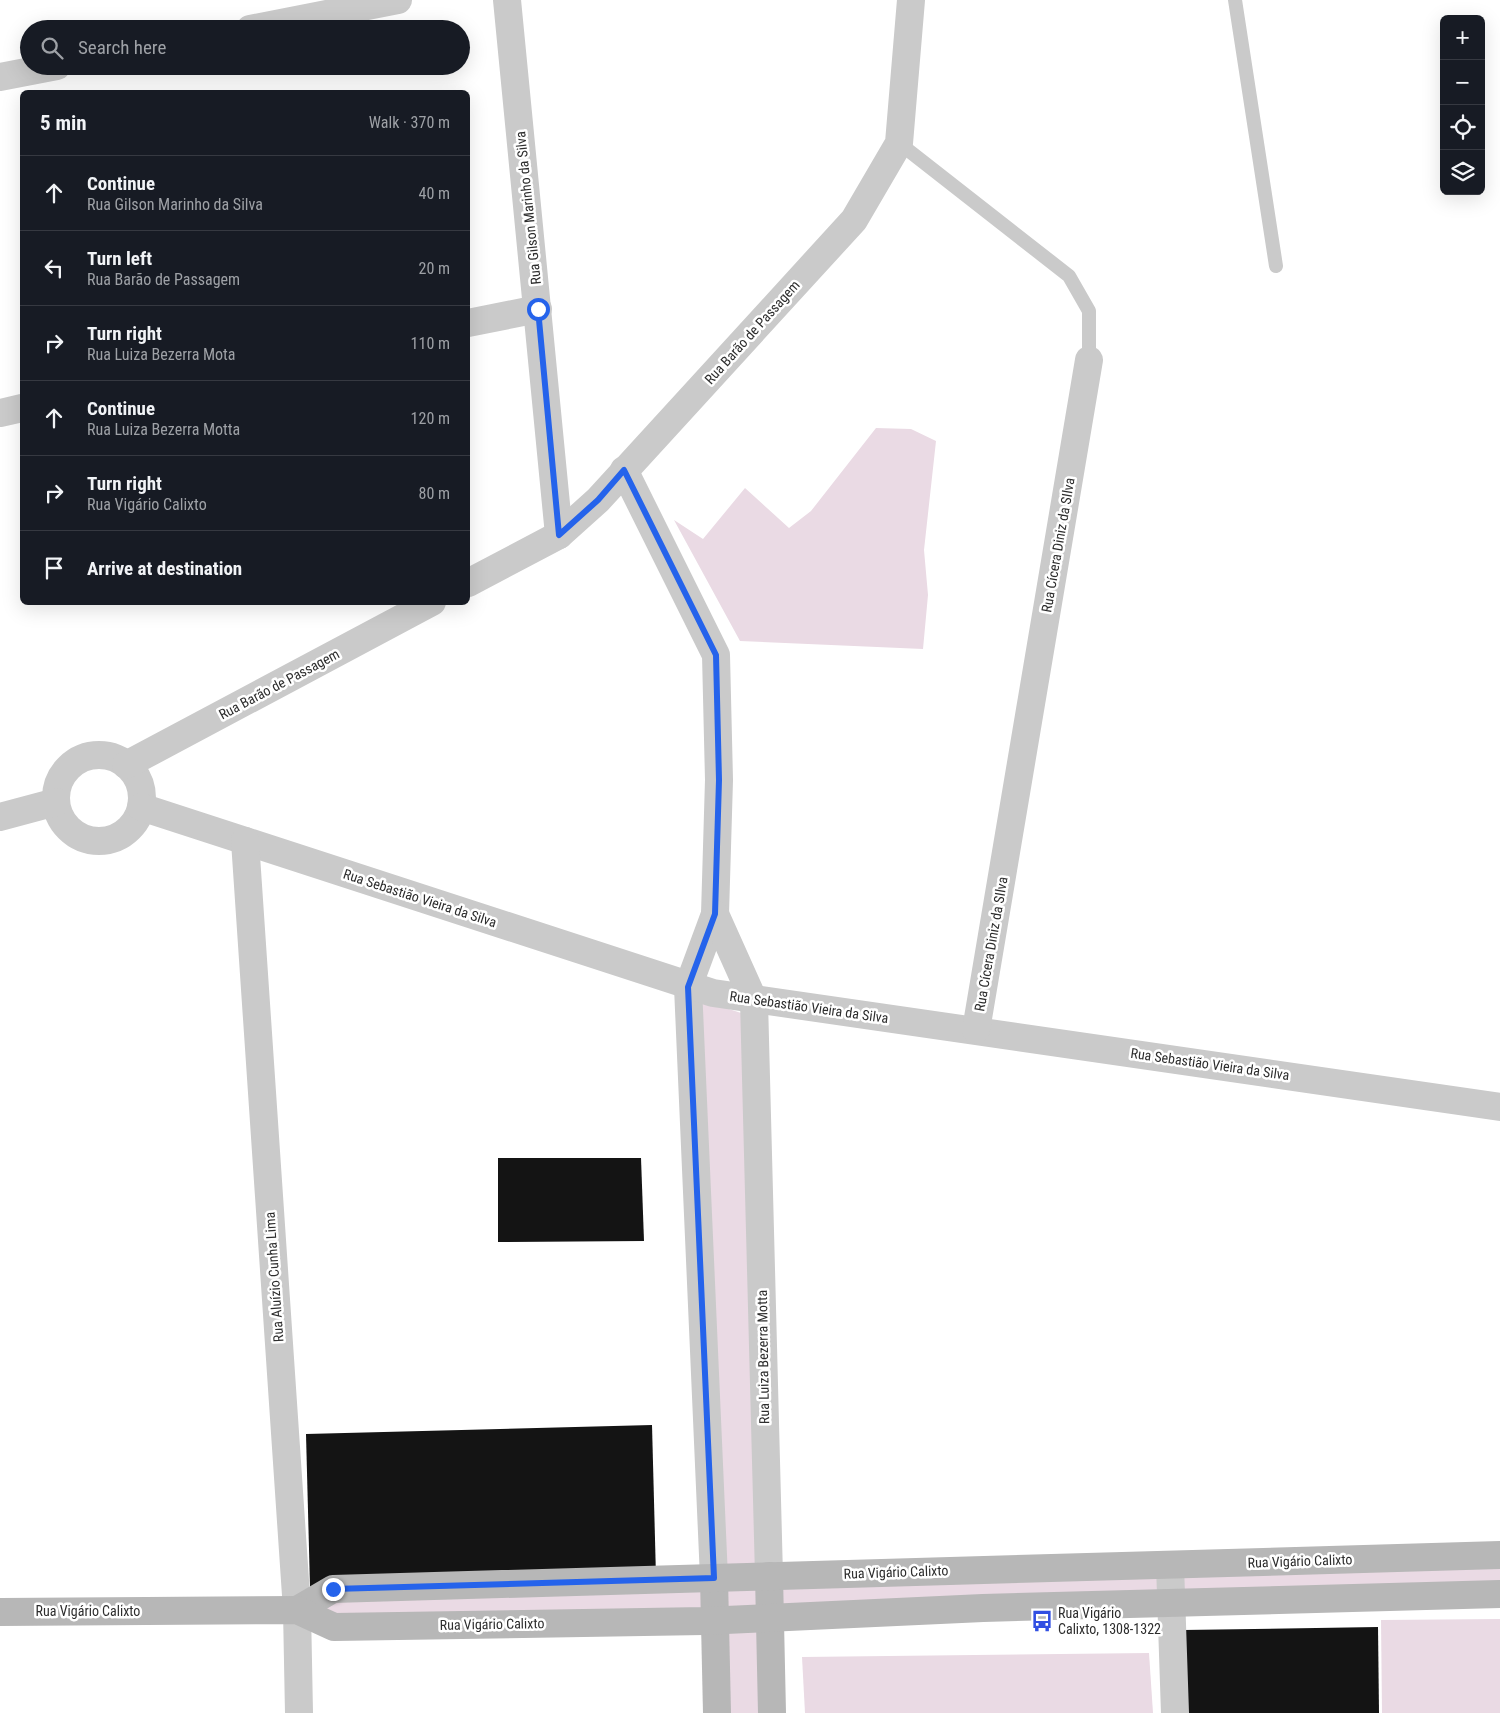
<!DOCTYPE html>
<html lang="en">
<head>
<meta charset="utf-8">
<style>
  :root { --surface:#171b24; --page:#20242c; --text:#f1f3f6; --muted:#9ea1a6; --line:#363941 }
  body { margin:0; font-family:"Roboto Condensed",sans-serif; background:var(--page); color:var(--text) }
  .controls { position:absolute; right:15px; top:15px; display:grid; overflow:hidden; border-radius:8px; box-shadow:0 5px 20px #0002 }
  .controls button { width:45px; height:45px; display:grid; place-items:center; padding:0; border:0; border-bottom:1px solid var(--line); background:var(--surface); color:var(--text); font:25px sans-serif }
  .stop { position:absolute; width:15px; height:15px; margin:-11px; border:4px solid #2563eb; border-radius:50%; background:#fff }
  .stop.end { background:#2563eb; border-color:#fff; box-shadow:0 1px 5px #0008 }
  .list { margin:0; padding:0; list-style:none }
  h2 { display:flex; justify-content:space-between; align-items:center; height:65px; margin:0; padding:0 20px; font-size:21px }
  h2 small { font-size:16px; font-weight:400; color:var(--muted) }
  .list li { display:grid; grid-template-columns:32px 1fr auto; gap:15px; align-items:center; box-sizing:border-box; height:75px; padding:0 20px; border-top:1px solid var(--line) }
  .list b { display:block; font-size:19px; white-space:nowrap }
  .list p { margin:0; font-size:16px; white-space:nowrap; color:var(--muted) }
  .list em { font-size:16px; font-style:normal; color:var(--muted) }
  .icon { flex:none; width:28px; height:28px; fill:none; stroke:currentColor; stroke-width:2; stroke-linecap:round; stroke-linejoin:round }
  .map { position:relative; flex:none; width:1500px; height:1713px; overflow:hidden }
  .search { position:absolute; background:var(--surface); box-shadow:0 5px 20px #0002; left:20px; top:20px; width:450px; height:55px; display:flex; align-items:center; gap:12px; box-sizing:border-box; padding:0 18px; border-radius:28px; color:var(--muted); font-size:19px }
  .panel { position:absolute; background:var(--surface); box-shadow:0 5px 20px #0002; left:20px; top:90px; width:450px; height:515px; border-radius:8px }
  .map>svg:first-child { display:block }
  .green { fill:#eadae4 }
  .building { fill:#141414 }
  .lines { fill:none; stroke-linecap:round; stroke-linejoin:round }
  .lane { stroke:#cacaca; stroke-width:14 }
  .street { stroke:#cacaca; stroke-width:28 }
  .secondary { stroke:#b7b7b7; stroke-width:28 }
  .route { stroke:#2563eb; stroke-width:6 }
  .labels { text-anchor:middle; stroke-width:5; stroke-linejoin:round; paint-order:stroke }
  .street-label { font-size:14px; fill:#2d2d2d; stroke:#fff }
  .poi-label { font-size:14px; fill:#2d2d2d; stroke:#fff; text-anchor:start }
</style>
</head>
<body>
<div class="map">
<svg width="1500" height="1713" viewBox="0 0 1500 1713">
  <rect width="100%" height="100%" fill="#fff"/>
  <g class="green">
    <path d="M876,428L911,429L936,441L924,550L928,595L923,649L740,641L674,520L703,539L745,488L789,528L811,511Z"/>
    <path d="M696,998L744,1014L759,1567H722Z"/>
    <path d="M1500,1563V1593L1177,1598L1176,1569Z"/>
    <path d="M1166,1569V1598L719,1613V1583Z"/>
    <path d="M709,1582L710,1617H312V1594Z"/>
    <path d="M1500,1619V1713H1382L1381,1620Z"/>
    <path d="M759,1629L762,1713H725L723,1630Z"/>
    <path d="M1149,1653L1153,1713H805L802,1657Z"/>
  </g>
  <g class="building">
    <path d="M498,1158H641L644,1241L498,1242Z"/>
    <path d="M652,1425L656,1577L310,1587L306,1434Z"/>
    <path d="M1378,1627L1379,1713H1185L1183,1630Z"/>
  </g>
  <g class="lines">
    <g class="lane">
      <path d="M1235,0L1276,266"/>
      <path d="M899,143L1069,276L1089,311V360"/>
    </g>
    <g class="street">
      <path d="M507,0L559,535"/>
      <path d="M250,29L398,0"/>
      <path d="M0,77L57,66"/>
      <path d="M468,323L538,309"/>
      <path d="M0,413L22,408"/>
      <path d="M624,470L716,655L719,780L715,914L688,987L714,1578"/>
      <path d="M468,583L559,535L598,500L854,220L899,143L911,0"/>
      <circle cx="99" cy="798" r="43"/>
      <path d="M126,765L432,602"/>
      <path d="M141,807L713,993L1500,1107"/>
      <path d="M0,817L56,802"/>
      <path d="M245,841L297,1610L299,1713"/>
      <path d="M715,914L754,1001L769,1576"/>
      <path d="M976,1030L1089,360"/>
      <path d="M1170,1565L1175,1713"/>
    </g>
    <g class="secondary">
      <path d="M769,1576L772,1713"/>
      <path d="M714,1578L717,1713"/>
      <path d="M297,1610L333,1589L1500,1555"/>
      <path d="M0,1612L297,1610L334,1627L704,1621L983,1608L1500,1594"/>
    </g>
  </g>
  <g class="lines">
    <path class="route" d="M333,1589L714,1578L688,987L715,914L719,780L716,655L624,470L598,500L559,535L538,309"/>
  </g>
  <defs>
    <g id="bus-bare" transform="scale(1.725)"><path d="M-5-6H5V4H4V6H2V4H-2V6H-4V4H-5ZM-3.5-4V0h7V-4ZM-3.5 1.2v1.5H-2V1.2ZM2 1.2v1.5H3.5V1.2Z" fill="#314fe2" stroke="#fff" stroke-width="2.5" paint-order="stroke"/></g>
  </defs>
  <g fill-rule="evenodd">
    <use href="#bus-bare" x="1042" y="1621"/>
  </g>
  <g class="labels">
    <g class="street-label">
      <text transform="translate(528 208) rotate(-96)" y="5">Rua Gilson Marinho da Silva</text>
      <text transform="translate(752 332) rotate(-48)" y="5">Rua Barão de Passagem</text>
      <text transform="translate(1058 545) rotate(-80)" y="5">Rua Cícera Diniz da SIlva</text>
      <text transform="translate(279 684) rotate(-28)" y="5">Rua Barão de Passagem</text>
      <text transform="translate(420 898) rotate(18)" y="5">Rua Sebastião Vieira da Silva</text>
      <text transform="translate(991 944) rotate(-80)" y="5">Rua Cícera Diniz da SIlva</text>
      <text transform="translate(809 1007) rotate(8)" y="5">Rua Sebastião Vieira da Silva</text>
      <text transform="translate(1210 1064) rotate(8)" y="5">Rua Sebastião Vieira da Silva</text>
      <text transform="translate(274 1277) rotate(-94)" y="5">Rua Aluízio Cunha Lima</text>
      <text transform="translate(763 1357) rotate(-91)" y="5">Rua Luiza Bezerra Motta</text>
      <text transform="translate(1300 1561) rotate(-2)" y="5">Rua Vigário Calixto</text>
      <text transform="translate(896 1572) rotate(-2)" y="5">Rua Vigário Calixto</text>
      <text x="88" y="1616">Rua Vigário Calixto</text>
      <text transform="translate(492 1624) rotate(-1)" y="5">Rua Vigário Calixto</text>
    </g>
    <g class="poi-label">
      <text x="1058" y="1618">Rua Vigário<tspan x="1058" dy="16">Calixto, 1308-1322</tspan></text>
    </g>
  </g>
</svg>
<div class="controls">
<button>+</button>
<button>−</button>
<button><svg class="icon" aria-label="locate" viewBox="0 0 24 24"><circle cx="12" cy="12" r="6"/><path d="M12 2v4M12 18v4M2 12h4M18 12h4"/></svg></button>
<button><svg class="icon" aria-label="layers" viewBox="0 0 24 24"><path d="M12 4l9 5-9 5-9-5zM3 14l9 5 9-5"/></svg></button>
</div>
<div class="stop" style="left:538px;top:309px"></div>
<div class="stop end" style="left:333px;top:1589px"></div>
<div class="search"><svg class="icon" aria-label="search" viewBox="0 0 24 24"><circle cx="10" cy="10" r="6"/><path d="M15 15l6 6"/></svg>Search here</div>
<section class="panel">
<h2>5 min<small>Walk · 370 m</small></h2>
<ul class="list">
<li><svg class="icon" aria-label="ahead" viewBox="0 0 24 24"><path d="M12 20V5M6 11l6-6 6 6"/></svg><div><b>Continue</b><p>Rua Gilson Marinho da Silva</p></div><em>40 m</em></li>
<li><svg class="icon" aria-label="left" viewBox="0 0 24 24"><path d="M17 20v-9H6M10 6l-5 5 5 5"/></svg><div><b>Turn left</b><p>Rua Barão de Passagem</p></div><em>20 m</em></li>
<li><svg class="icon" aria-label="right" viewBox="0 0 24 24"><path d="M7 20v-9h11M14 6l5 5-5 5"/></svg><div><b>Turn right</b><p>Rua Luiza Bezerra Mota</p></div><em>110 m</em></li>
<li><svg class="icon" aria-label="ahead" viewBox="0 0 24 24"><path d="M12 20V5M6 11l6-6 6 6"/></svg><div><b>Continue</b><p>Rua Luiza Bezerra Motta</p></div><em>120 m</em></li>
<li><svg class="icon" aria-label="right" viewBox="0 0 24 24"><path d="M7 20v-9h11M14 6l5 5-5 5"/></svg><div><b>Turn right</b><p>Rua Vigário Calixto</p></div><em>80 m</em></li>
<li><svg class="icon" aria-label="arrive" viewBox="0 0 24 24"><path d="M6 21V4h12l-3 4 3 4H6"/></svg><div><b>Arrive at destination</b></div></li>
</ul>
</section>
</div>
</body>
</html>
